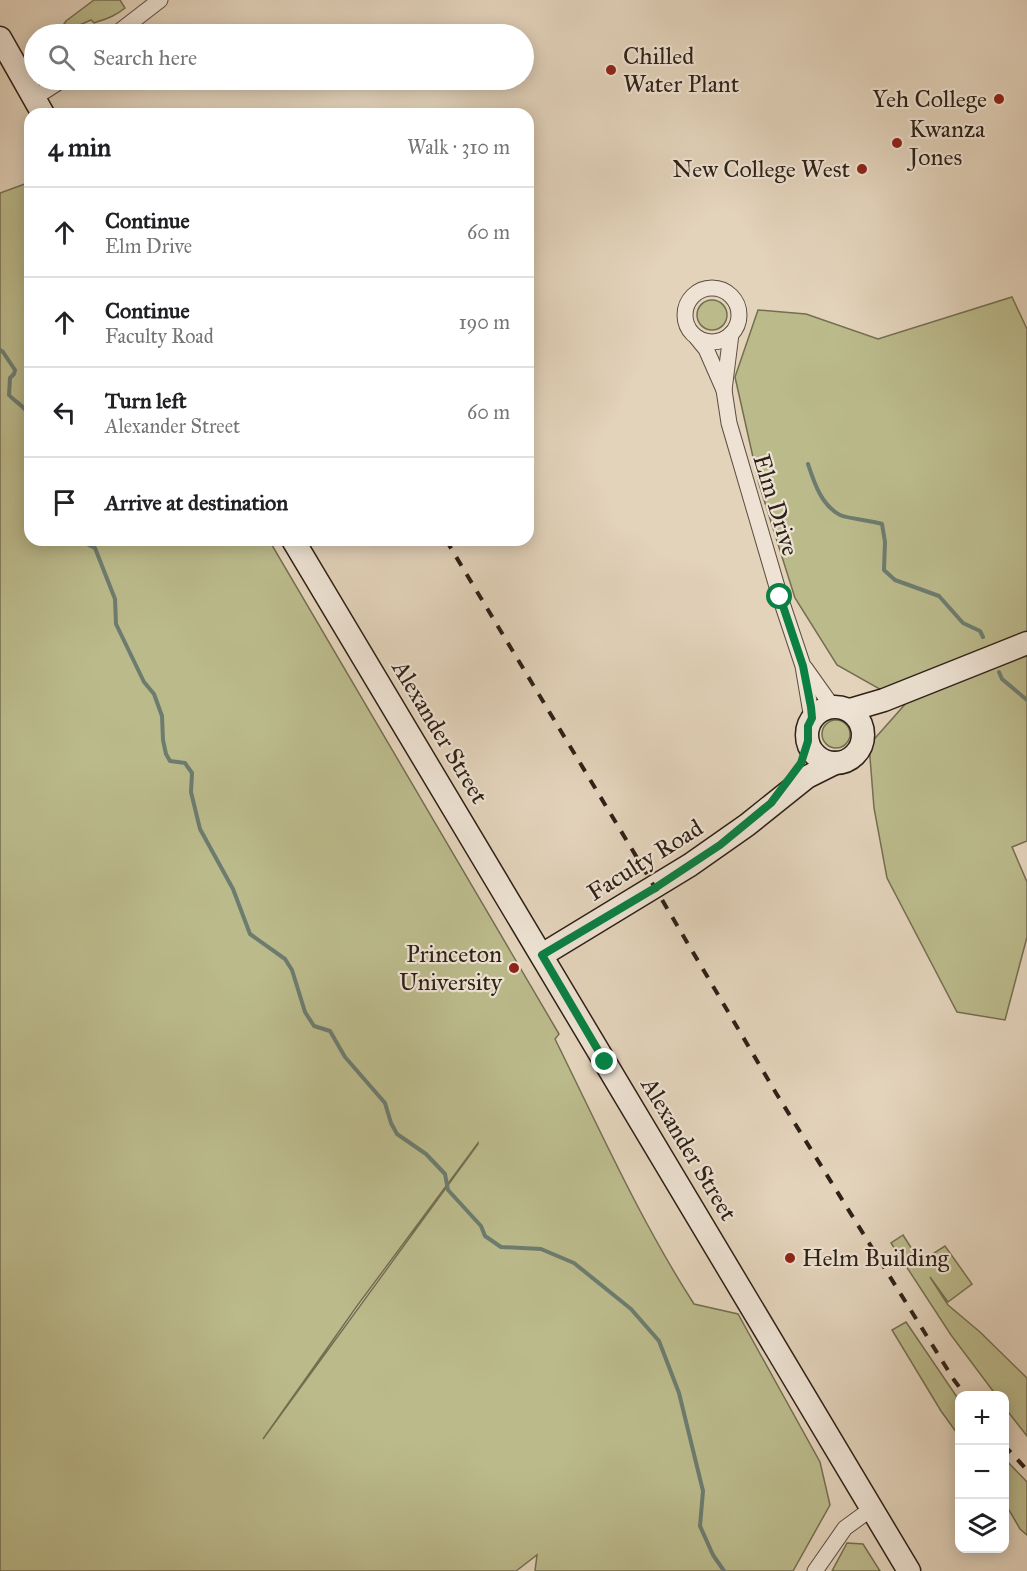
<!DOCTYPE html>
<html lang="en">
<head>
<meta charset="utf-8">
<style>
  :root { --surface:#fff; --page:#f2f2f2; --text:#202124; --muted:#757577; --line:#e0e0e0 }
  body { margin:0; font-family:"IM FELL Great Primer",serif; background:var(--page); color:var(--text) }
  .controls { position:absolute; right:18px; bottom:18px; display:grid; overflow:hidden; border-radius:12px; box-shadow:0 3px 15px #0003 }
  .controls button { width:54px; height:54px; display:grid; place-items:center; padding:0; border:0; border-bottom:2px solid var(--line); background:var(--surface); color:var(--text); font:30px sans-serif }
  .stop { position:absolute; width:18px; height:18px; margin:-14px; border:4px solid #0b8043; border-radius:50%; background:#fff }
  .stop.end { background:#0b8043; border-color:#fff; box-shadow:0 2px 6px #0008 }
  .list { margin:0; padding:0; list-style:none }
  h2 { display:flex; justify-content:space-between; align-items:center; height:78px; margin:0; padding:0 24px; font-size:26px }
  h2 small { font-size:20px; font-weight:400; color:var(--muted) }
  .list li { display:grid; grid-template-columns:39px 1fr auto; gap:18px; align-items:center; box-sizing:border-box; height:90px; padding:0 24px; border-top:2px solid var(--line) }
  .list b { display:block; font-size:22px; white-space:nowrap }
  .list p { margin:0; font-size:20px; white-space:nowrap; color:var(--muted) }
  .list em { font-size:20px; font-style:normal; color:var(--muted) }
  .icon { flex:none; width:33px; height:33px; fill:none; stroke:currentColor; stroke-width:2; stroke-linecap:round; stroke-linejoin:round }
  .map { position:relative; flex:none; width:1027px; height:1571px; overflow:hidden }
  .search { position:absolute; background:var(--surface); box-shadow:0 3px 15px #0003; left:24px; top:24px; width:510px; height:66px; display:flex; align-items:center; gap:15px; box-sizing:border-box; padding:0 21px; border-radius:33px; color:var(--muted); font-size:22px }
  .panel { position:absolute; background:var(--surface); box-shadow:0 3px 15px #0003; left:24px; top:108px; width:510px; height:438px; border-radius:18px }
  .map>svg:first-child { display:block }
  .green { fill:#bbba8b; stroke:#746e51; stroke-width:1.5; fill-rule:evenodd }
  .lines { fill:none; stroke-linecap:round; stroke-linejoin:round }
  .stream { stroke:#6c7c6f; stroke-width:4 }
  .street-casing { stroke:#5b4e40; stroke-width:17 }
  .secondary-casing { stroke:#2e2117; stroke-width:25 }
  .street { stroke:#ede2d3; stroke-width:15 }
  .secondary { stroke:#ede2d3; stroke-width:22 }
  .rail { stroke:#2e2117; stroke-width:4; stroke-dasharray:10 10; stroke-linecap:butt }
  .route { stroke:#0b8043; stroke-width:8 }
  .poi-dot { fill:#8f2418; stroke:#ede2d3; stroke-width:2 }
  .labels { text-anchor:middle; stroke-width:4.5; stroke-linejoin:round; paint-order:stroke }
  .poi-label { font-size:24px; fill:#2e2117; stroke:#ede2d3; text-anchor:start }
  .street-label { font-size:24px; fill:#2e2117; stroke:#ede2d3 }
</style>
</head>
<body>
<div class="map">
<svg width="1027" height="1571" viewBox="0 0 1027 1571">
  <rect width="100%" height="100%" fill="#e3d3bb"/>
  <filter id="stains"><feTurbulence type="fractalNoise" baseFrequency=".00333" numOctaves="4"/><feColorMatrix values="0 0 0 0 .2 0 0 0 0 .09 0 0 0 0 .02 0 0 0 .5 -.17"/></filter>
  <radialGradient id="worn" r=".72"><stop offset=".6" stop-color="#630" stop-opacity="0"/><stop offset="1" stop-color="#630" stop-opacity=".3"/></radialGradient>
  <g class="green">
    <path d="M94,0H120L125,8C114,17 105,19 94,23L91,20L73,28L64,24L66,21Z"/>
    <path d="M30,182V540H269L559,1034L555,1039C599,1128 640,1220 694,1304L738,1314L820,1462L830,1505L793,1571H535L537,1555L516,1571H0V193ZM478,1143V1144L263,1439L357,1306Z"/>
    <path d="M1012,297L1027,329V639L883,691L837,665L795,598L759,484L735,377L758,310L806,314L878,339Z"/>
    <circle cx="712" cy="315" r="15"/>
    <path d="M1027,655V841L1012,847L1027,882V937L1005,1020L957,1012L887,878L874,808L869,745L908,701Z"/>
    <circle cx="836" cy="734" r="14"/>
    <path d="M903,1235L920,1262L945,1246L972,1284L948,1302L930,1277L948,1305L980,1332L1027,1378V1436L1005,1408L1004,1396L996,1395L951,1335L891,1243Z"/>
    <path d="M906,1322L959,1400V1436L941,1411L892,1330Z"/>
    <path d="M1005,1459L1027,1482V1535L1020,1529L1005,1503Z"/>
    <path d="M847,1543L863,1544L880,1571H832Z"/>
  </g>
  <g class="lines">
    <g class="stream">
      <path d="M0,350L3,352L15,370L14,374L10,378L9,395C19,406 28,406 30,423"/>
      <path d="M808,464C814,482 821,505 840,515C849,519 869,520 882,524L885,542L884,570L895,580L939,596L963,623L980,631L983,637"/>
      <path d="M79,540L95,548L115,599L116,624L144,682L154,694L162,716L163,740L166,754L170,761L185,763L192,773L191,792L200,829L233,889L250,934L285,959L292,970L305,1012L314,1026L330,1031L345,1057L385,1103L391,1123L397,1134L426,1154L445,1174L448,1190L481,1226L485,1236L501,1247L541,1249L574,1263L631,1309L659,1341L679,1393L703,1491L700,1526L713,1555L724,1571"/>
      <path d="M999,672L1002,679L1027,700"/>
    </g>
    <g class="street-casing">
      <g id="street">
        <path d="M116,34L160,0"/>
        <path d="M34,98L62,80"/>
        <circle cx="712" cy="315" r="27"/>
        <path d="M731,334L724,390L729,423L780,597L803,666L812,719"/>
        <path d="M697,338L706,349L724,390"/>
        <path d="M805,668L832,706"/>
        <path d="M815,1571L845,1528L871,1509"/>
      </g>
    </g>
    <g class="secondary-casing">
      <g id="secondary">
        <path d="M0,38L43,114"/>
        <path d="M293,540L909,1571"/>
        <circle cx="835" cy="735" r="28"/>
        <path d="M850,710L884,700L1027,643"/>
        <path d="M542,955L690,865L747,825L807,777L835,763"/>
      </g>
    </g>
    <use href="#street" class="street"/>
    <use href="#secondary" class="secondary"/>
    <g class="rail">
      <path d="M446,540L648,876L776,1093L954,1380L966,1396"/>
      <path d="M1004,1445L1027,1470"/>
    </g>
  </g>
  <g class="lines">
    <path class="route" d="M605,1062L542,955L655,888L720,845L771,803L801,763L808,741V726L812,718L811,707L803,666L780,597"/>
  </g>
  <g class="poi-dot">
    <circle cx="611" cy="70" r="6"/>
    <circle cx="999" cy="99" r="6"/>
    <circle cx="897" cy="143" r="6"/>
    <circle cx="862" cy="169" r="6"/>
    <circle cx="514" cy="968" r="6"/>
    <circle cx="790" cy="1258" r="6"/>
  </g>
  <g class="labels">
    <g class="poi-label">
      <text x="623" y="64">Chilled<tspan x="623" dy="28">Water Plant</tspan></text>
      <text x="987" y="107" text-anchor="end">Yeh College</text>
      <text x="909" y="137">Kwanza<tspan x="909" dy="28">Jones</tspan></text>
      <text x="850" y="177" text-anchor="end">New College West</text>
      <text x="502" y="962" text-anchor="end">Princeton<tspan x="502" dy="28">University</tspan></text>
      <text x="802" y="1266">Helm Building</text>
    </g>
    <g class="street-label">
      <text transform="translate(776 505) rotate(73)" y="8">Elm Drive</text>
      <text transform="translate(440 732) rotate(59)" y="8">Alexander Street</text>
      <text transform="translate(645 860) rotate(-32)" y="8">Faculty Road</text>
      <text transform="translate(689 1149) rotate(59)" y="8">Alexander Street</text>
    </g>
  </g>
  <rect width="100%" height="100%" filter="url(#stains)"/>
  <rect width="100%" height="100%" fill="url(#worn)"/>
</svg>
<div class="controls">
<button>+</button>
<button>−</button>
<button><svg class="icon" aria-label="layers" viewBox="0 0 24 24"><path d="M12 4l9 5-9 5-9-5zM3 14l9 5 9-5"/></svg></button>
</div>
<div class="stop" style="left:780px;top:597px"></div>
<div class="stop end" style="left:605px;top:1062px"></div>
<div class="search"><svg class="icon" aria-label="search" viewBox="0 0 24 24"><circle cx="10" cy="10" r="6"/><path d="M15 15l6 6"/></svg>Search here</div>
<section class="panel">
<h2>4 min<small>Walk · 310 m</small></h2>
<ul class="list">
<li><svg class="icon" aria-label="ahead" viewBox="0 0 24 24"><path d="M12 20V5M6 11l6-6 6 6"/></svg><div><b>Continue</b><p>Elm Drive</p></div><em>60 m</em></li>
<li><svg class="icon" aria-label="ahead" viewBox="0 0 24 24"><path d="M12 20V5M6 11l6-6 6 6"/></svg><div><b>Continue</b><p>Faculty Road</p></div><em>190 m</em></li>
<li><svg class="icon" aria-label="left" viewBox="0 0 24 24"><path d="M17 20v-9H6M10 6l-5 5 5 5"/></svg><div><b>Turn left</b><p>Alexander Street</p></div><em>60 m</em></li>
<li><svg class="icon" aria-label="arrive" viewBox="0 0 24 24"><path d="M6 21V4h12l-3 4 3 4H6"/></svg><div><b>Arrive at destination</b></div></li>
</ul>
</section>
</div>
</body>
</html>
